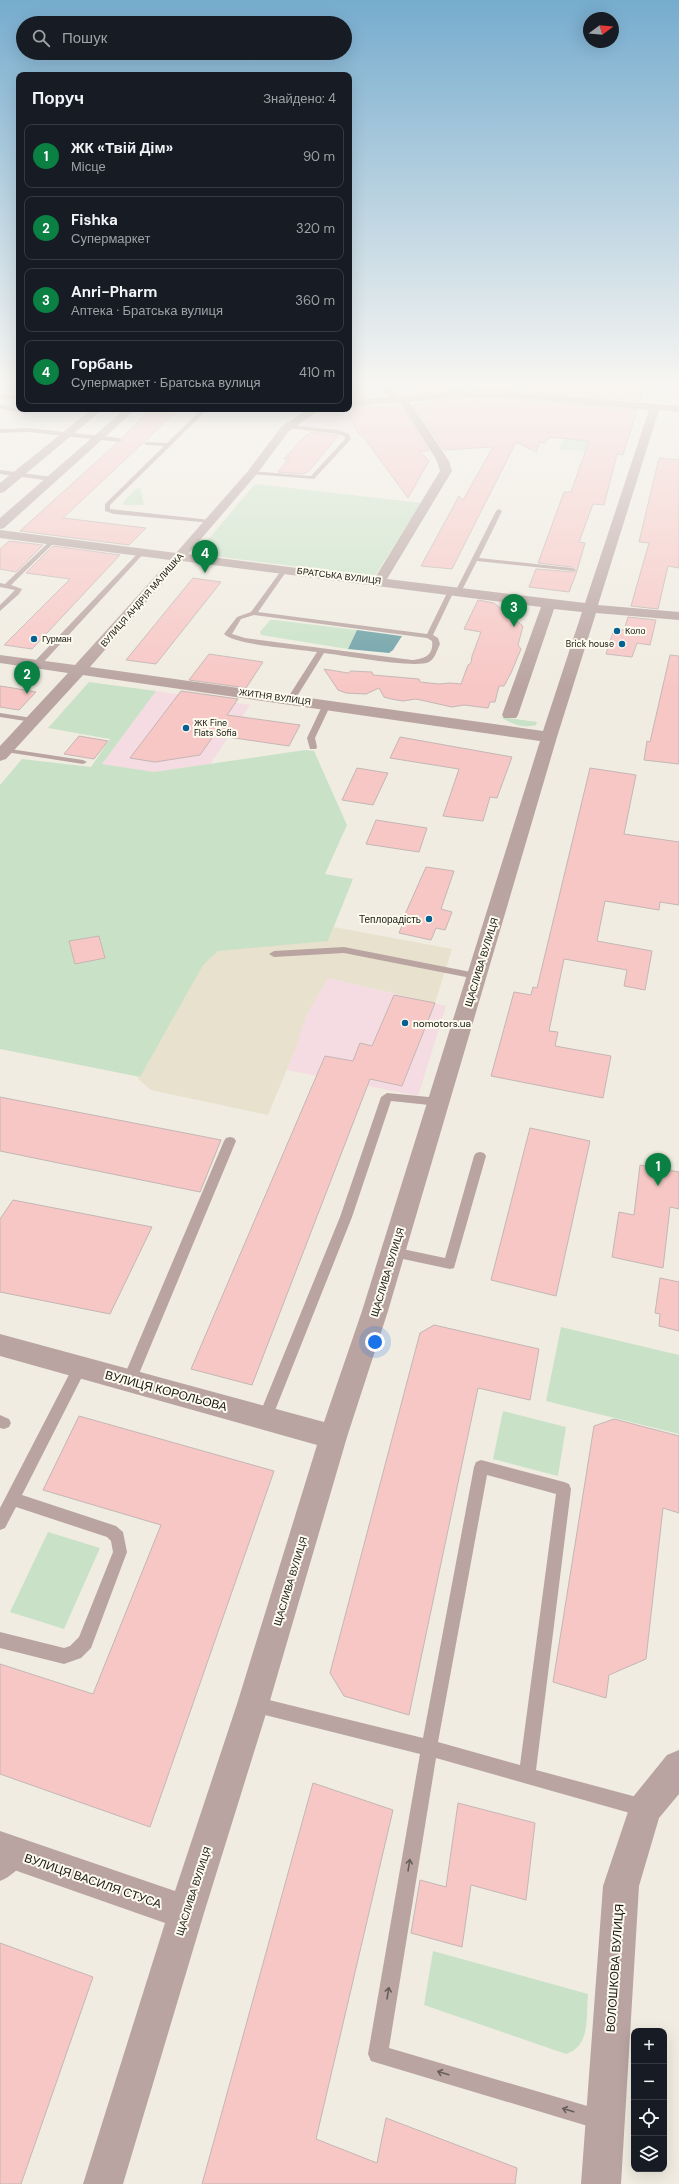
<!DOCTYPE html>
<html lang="uk">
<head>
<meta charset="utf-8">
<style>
  :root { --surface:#171b24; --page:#242831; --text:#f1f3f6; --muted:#9ea1a6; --line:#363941; --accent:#0b8043 }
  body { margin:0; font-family:"DM Sans",sans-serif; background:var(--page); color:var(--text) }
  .controls { position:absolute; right:12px; bottom:12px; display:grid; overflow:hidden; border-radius:8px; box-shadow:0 4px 16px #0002 }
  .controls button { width:36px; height:36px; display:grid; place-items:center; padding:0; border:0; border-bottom:1px solid var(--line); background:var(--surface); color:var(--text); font:20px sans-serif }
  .compass { position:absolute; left:583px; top:12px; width:36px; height:36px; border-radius:50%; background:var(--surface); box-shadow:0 4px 16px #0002; rotate:74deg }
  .you { position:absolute; left:375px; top:1342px; width:14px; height:14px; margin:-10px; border:3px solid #fff; border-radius:50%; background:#1a73e8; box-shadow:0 0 0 6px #1a73e833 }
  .badge { display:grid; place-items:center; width:26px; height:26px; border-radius:50%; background:var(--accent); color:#fff; font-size:13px; font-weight:700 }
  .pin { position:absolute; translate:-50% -33px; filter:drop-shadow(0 1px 2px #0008) }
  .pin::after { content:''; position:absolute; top:21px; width:14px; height:12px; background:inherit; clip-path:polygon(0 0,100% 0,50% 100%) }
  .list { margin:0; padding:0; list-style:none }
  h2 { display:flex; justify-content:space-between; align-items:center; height:52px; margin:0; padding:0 16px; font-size:17px }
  h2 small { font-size:13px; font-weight:400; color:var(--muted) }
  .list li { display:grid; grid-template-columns:26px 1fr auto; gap:12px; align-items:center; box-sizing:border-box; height:64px; margin:0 8px 8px; padding:0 8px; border:1px solid var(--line); border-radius:8px }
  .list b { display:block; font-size:15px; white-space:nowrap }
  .list p { margin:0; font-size:13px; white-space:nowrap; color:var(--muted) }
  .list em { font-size:13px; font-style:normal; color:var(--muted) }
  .icon { flex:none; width:22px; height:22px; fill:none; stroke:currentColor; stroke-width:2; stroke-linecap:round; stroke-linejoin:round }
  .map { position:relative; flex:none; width:679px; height:2184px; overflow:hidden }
  .search { position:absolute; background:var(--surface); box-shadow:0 4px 16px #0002; left:16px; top:16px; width:336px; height:44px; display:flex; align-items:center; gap:10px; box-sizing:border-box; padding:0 14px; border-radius:22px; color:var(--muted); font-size:15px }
  .panel { position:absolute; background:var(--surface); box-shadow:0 4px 16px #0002; left:16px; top:72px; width:336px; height:340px; border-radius:8px }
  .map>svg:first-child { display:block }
  .commercial { fill:#f5dbe2 }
  .built { fill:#e7e1ce }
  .green { fill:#c9e2c7 }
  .water { fill:#6ca0a6 }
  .building { fill:#f7c7c5; stroke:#c4b6b5 }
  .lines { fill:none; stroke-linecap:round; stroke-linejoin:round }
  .service { fill:#b9a4a1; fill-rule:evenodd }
  .minor { fill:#b9a4a1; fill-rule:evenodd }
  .tertiary { fill:#b9a4a1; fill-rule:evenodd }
  .oneway { stroke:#685e5a }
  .poi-dot { fill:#046191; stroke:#fdfaee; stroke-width:1.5 }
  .labels { text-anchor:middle; stroke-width:4; stroke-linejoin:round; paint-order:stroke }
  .far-street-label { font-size:9px; fill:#181713; stroke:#fdfaee }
  .far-poi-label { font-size:9px; fill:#181713; stroke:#fdfaee; text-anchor:start }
  .poi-label { font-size:10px; fill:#181713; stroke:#fdfaee; text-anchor:end }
  .street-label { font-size:10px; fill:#181713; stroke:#fdfaee }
  .near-street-label { font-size:12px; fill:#181713; stroke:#fdfaee }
</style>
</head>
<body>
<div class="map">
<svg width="679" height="2184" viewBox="0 0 679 2184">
  <rect width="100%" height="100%" fill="#f0ece1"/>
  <g class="commercial">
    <path d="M397,401L418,431L360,435L296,426L309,417L328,410L349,409V406Z"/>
    <path d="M156,691L250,705L210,764L154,772L102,764Z"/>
    <path d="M328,978L446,1006L418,1096L287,1070L307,1014Z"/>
  </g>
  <path class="built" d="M0,805L328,941L334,927L452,949L435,1003L328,978L307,1014L295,1050L268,1115L151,1090L138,1079L190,986Z"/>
  <g class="green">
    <path d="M565,436L595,442L593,452L559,449Z"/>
    <path d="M255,484L421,503L375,576L196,554Z"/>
    <path d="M140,488L144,505H124L123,502L136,489Z"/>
    <path d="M270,620H274L357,630L348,649L261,635L260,632Z"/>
    <path d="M89,682L156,691L102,764L154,772L305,750L314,751L347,825L325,874L353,879L328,941L218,951L203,965L140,1077L0,1049V785L22,759L91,767L110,739L48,728Z"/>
    <path d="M500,717L537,722L536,725C521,729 513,724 500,717Z"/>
    <path d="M561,1327L679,1355V1434L546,1401Z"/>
    <path d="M503,1411L566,1427L558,1476L493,1459Z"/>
    <path d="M48,1532L100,1548L64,1629L10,1612Z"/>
    <path d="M433,1951L588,1994C586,2016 591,2046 566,2054L424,2005Z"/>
  </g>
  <path class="water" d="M357,630L401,636H402L393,650L389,653L348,649Z"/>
  <g class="building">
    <path d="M349,382H355L366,398L349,399Z"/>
    <path d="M420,382H453L459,390L424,393L418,385L421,384Z"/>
    <path d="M478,382H646L640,401L501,390H476Z"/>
    <path d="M466,398L472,406L474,398H501L637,410L623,455L617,454L604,505L593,504L579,542L585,543L576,574L569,592L529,587L536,569L574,572L576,571L572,567L538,563L564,492H571L589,441L550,437L545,443L540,442L536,452L516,442L452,569L421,566L459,496L463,500L493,447L444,450L414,405L432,404L430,401Z"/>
    <path d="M373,406L374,408L401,406L429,451H420L429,461L408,498L362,435H360L349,417V408Z"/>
    <path d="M151,409H179L63,518L146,528L129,545L20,531L117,443L123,441L122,438Z"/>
    <path d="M312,432L338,436L309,471L303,474L278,472L289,458L284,459L304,437Z"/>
    <path d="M659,458L679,460V568L668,566L658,609L631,606L649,543L639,542Z"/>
    <path d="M9,541L43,545L16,572L0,569V549Z"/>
    <path d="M53,546L120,555L32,649L4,645L70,579L26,573Z"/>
    <path d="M193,578L221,582L156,664L126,660Z"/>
    <path d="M478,600L494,603L523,626L518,645L521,649L511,673L504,686H499L495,702H490L488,708L464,705L452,707L416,699L403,701L391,699L384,697L379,688L366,694L346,693L338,690L324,669L348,673L351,671L372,672L373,675L419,679L420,682L439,684L450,683L461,684L468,665L471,663L472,656L481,632L464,629Z"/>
    <path d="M628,617L656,620L650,645L637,643L632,657L606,654L614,629L624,630Z"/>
    <path d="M209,654L263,662L246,688L189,680Z"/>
    <path d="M670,655L679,656V764L644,760L647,741L650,742Z"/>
    <path d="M0,686L13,688L36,692L19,710L0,707Z"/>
    <path d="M181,691L238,699L227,715L300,725L289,746L214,735L200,755L155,762L130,758Z"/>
    <path d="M79,736L108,741L94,759L64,754Z"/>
    <path d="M400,737L512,757L497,798L490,797L483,821L443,816L459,769L390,758Z"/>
    <path d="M357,768L388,773L373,805L342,800Z"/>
    <path d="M590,768L636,775L624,834L679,842V905L660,902L659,910L605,901L597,941L652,951L645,990L624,986L627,970L564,959L549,1031L558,1032L555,1046L611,1056L603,1098L491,1076L514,992L531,995L533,987L537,988Z"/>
    <path d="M376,820L427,828L419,852L366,844Z"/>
    <path d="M426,867L454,871L441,909L452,912L445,930L436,928L431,940L399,933L404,921H402Z"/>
    <path d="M99,936L105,958L75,964L69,941Z"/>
    <path d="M394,995L435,1003L402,1086L370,1079L252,1385L191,1369L325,1056L353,1061L360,1043L372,1046Z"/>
    <path d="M0,1097L221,1140L200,1192L0,1151Z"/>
    <path d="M530,1128L590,1141L556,1296L491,1280Z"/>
    <path d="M640,1165L679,1172V1209L670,1207L663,1268L612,1257L619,1212L634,1215Z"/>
    <path d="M13,1200L152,1227L110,1314L0,1292V1219Z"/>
    <path d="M660,1278L679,1282V1331L659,1326L660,1314L655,1313Z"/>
    <path d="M434,1325L539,1349L530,1400L478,1388L409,1715L344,1696L330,1673L420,1333Z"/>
    <path d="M79,1416L274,1471L150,1827L0,1774V1664L93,1694L161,1525L43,1490Z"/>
    <path d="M614,1419L679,1436V1513L663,1508L646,1659L609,1675L606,1698L553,1682L594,1426Z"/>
    <path d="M313,1783L393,1810L316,2139L377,2163L386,2118L517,2168L515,2184H202Z"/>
    <path d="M458,1803L535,1823L526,1900L471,1885L462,1947L411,1933L420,1880L446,1887Z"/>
    <path d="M0,1943L93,1977L21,2184H0Z"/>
  </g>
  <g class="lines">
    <g class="service">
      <path d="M0,384L19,386V390L0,388Z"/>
      <path d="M0,394L19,396V400L0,398Z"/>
      <path d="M0,405L19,409H38L26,413L0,409Z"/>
      <path d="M202,409H208L110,505V509L210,520L212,521V523L114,514L105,511V504L164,446L146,445L144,442L167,443Z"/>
      <path d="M232,409H252L249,411Z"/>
      <path d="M286,425L338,430L349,434L351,439L314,479L250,474V472L252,471L311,476L345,439L344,436L337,434L288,428Z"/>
      <path d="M28,428L119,438L122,440L119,442L28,432L0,433V429Z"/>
      <path d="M0,470L52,477L55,479L52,481L0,474Z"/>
      <path d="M499,509L502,511L479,558L572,568L575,570L574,571L477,561L461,592L456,593L455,592L496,511Z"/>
      <path d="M51,540L56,541L11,585L22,589L19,594L0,611V605L15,590L0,587V583L5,584Z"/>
      <path d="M141,550L146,551L40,666H34V662Z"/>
      <path d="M285,567L288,569L258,612L427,634L448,591L453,590L454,591L433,635L438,638L440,644C437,650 435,659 429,662C415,669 343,655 324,653L294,701H288L287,699L317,652C299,649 234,645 224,634L237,617L251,612L283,568ZM254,615L427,638L432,641C434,655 424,659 412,660L245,638L232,634L241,619Z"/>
      <path d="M324,702L331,704L315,738L317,747L316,749H310L307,738Z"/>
      <path d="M0,713L32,718L36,720L32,722L0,717Z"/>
      <path d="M3,748L83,760L87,762L83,764L6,752L2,750Z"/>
      <path d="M344,947L476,973L481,976L476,979L344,953L274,957L269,954L274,951Z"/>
      <path d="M387,1093L439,1098L445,1102L439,1106L391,1101L352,1217L272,1418L270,1422L265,1424L260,1422L258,1418L340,1217L381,1097Z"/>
      <path d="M230,1137L234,1138L236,1141L136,1381L134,1385L129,1387L124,1385L122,1381L224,1141L226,1138Z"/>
      <path d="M480,1152L484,1153L486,1156L454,1268L450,1269L389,1256L387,1252L389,1248L393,1247L445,1258L474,1156L476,1153Z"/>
      <path d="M80,1361L85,1363L87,1367L22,1495L116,1526L123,1532L127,1552L91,1648L81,1658L64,1664L0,1648V1632L64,1648L70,1646L79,1637L113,1552L111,1541L107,1537L16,1507L5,1528L0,1530V1508L75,1363Z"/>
      <path d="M0,1415L9,1419L11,1423L9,1427L4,1429L0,1428Z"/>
      <path d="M481,1460L564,1482L569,1484L571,1489L536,1770L644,1799L650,1802L653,1808L650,1814L644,1817L436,1758L389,2048L601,2110L608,2113L611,2120L608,2127L601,2130L371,2061L368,2054L420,1754L253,1712L247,1710L245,1704L247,1698L253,1696L423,1738L474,1467L476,1462ZM487,1475L556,1494L520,1765L438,1742Z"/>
      <path d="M16,1849L22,1852L25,1858C21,1868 10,1877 0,1881V1860L10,1852Z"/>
    </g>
    <g class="minor">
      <path d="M377,382H387L397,394L405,396L458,391H501L679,406V412L659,410L598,605L679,612V620L596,613L557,737L388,1311L347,1437L269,1704L204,1913L123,2184H83L165,1923L0,1865V1831L175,1891L237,1704L317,1445L0,1356V1334L324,1422L362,1311L540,741L83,675L6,759L0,761V746L68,673L0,663V655L75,665L170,560L0,538V530L176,553L248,471L281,427L308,409H321L289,431L256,475L188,554L375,578L440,471L437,461L400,402L349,407V401L389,397ZM458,397H501L649,410L585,603L387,579L452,471L449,461L410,402ZM182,561L541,607L502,715L504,718H516L518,715L554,609L582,612L543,731L90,667Z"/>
      <path d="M92,409H103L4,492L0,493V483Z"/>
      <path d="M125,409H136L4,528L0,529V518Z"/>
    </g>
    <path class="tertiary" d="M679,1750V1794L659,1818L639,1886L621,2184H581L603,1886L633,1797L667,1755Z"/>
  </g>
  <defs><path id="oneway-shaft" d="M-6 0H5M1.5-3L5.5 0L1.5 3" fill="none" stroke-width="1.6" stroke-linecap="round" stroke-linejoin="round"/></defs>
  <g class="oneway">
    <use href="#oneway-shaft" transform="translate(409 1865) rotate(-81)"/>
    <use href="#oneway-shaft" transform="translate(388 1993) rotate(-81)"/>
    <use href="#oneway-shaft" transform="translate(443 2073) rotate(-163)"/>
    <use href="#oneway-shaft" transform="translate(568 2110) rotate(-163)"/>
  </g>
  <linearGradient id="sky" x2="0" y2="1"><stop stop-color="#76acce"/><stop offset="0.56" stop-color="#f8f6f2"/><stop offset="1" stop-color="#f8f6f2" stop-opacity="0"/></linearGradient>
  <rect width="679" height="688" fill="url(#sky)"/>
  <g class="poi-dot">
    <circle cx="617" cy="631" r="4"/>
    <circle cx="34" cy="639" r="4"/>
    <circle cx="622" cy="644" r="4"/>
    <circle cx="186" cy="728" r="4"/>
    <circle cx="429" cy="919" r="4"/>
    <circle cx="405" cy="1023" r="4"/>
  </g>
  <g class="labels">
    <g class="far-street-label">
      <text transform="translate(339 576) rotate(7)" y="3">БРАТСЬКА ВУЛИЦЯ</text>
      <text transform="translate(142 600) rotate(-49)" y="3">ВУЛИЦЯ АНДРІЯ МАЛИШКА</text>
      <text transform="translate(275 697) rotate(8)" y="3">ЖИТНЯ ВУЛИЦЯ</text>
    </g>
    <g class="far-poi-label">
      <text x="625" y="634">Коло</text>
      <text x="42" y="642">Гурман</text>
      <text x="614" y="647" text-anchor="end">Brick house</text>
      <text x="194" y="726">ЖК Fine<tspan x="194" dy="10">Flats Sofia</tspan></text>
    </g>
    <g class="poi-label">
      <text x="421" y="923">Теплорадість</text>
      <text x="413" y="1027" text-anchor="start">nomotors.ua</text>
    </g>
    <g class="street-label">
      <text transform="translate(481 962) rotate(-73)" y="4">ЩАСЛИВА ВУЛИЦЯ</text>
      <text transform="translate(387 1272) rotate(-73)" y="4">ЩАСЛИВА ВУЛИЦЯ</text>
      <text transform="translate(290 1581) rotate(-73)" y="4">ЩАСЛИВА ВУЛИЦЯ</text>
      <text transform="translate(193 1891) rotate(-72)" y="4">ЩАСЛИВА ВУЛИЦЯ</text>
    </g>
    <g class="near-street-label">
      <text transform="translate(166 1391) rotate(15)" y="4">ВУЛИЦЯ КОРОЛЬОВА</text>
      <text transform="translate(93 1881) rotate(19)" y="4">ВУЛИЦЯ ВАСИЛЯ СТУСА</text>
      <text transform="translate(615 1968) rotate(-86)" y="4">ВОЛОШКОВА ВУЛИЦЯ</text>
    </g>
  </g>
</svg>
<div class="controls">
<button>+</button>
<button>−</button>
<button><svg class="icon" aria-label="locate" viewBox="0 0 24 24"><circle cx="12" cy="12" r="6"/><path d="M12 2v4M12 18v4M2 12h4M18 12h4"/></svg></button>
<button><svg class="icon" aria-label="layers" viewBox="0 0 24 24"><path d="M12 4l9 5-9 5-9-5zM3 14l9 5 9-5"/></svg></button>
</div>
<svg class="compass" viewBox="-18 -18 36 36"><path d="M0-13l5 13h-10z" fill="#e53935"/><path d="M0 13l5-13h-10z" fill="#9ea1a6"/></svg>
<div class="you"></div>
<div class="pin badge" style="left:658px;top:1186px">1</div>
<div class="pin badge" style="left:27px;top:694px">2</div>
<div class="pin badge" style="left:514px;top:627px">3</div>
<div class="pin badge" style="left:205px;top:573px">4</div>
<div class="search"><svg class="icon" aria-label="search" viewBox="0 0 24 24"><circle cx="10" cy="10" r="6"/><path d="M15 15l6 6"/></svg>Пошук</div>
<section class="panel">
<h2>Поруч<small>Знайдено: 4</small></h2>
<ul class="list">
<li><span class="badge">1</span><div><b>ЖК «Твій Дім»</b><p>Місце</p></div><em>90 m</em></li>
<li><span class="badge">2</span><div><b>Fishka</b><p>Супермаркет</p></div><em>320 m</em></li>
<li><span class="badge">3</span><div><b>Anri-Pharm</b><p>Аптека · Братська вулиця</p></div><em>360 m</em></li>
<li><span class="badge">4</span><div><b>Горбань</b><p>Супермаркет · Братська вулиця</p></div><em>410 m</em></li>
</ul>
</section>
</div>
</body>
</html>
